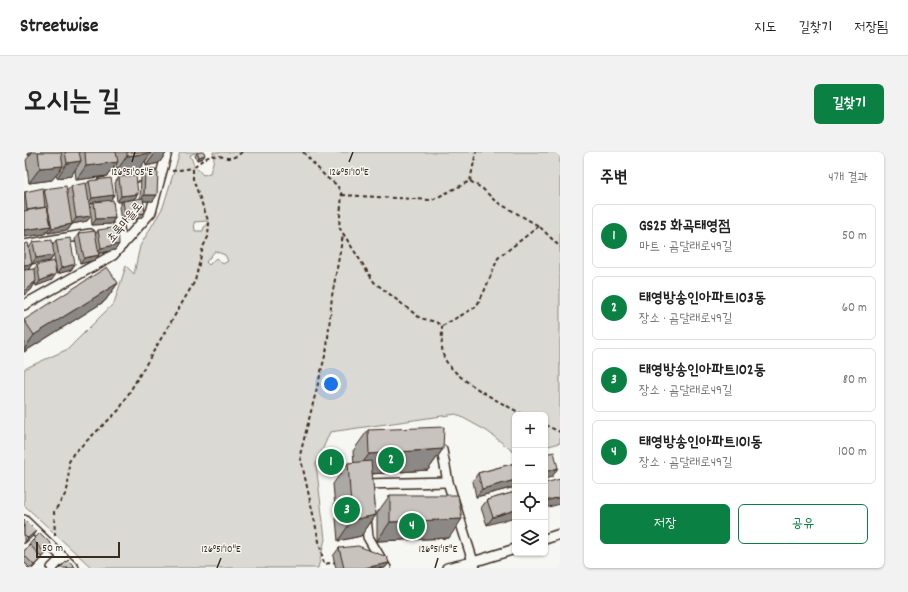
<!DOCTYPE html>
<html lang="ko">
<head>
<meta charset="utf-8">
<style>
  :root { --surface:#fff; --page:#f2f2f2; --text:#222; --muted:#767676; --line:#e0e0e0; --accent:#0b8043 }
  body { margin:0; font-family:Dekko,"Poor Story",sans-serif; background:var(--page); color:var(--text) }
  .controls { position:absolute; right:12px; bottom:12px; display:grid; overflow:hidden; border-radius:6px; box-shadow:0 1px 3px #0004 }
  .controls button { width:36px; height:36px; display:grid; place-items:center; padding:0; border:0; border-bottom:1px solid var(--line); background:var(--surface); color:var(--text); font:20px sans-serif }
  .scale { position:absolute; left:12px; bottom:10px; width:84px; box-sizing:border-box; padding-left:4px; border:2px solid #3b2a1e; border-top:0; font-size:11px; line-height:14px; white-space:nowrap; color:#3b2a1e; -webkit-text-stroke:3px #f6f6f2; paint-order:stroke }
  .you { position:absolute; left:307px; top:232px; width:14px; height:14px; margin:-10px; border:3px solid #fff; border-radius:50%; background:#1a73e8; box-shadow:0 0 0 6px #1a73e833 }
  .badge { display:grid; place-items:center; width:26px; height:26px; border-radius:50%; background:var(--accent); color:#fff; font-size:13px; font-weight:700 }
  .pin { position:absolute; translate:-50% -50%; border:2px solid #fff; box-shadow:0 1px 4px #0006 }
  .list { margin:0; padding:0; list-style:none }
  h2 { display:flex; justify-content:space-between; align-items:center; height:52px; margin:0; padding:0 16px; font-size:17px }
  h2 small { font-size:13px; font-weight:400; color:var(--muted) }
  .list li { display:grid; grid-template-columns:26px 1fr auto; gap:12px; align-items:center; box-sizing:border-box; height:64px; margin:0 8px 8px; padding:0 8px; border:1px solid var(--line); border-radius:6px }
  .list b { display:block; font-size:15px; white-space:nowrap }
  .list p { margin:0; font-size:13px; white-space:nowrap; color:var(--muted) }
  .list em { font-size:13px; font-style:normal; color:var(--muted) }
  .actions { display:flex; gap:8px; padding:12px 16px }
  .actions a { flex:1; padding:9px 0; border:1px solid var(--accent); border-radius:6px; text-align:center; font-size:14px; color:var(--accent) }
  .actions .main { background:var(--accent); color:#fff }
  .icon { flex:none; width:22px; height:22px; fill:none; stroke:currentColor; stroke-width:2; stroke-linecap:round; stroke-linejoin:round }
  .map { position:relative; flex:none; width:536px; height:416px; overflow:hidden; border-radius:6px }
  header { display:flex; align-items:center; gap:24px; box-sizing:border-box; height:56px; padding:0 20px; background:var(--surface); border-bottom:1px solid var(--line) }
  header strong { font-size:19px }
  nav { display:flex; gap:22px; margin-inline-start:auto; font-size:14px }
  .intro { display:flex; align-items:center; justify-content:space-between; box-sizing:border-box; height:96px; padding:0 24px }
  h1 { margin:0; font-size:28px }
  .button { padding:10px 18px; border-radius:6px; background:var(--accent); color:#fff; font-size:14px; font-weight:700 }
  main { display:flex; gap:24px; padding:0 24px }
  aside { flex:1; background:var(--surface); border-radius:6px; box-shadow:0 1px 3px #0004 }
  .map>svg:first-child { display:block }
  .green { fill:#dad9d3; stroke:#8a8278; fill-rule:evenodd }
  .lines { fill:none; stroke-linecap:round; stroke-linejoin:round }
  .street-casing { stroke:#3b2a1e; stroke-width:12 }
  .path { stroke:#3b2a1e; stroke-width:2; stroke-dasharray:4 3; stroke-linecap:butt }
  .street { stroke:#f6f6f2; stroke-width:9 }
  .wall { fill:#aca8a3; stroke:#3b2a1e; fill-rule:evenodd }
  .shaded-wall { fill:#8c8885; stroke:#3b2a1e }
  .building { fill:#c8c3be; stroke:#3b2a1e }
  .ticks { fill:none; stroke:#3b2a1e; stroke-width:1.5 }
  .labels { text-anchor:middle; stroke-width:3; stroke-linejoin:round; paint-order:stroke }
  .street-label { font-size:12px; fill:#3b2a1e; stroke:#f6f6f2 }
  .ticks-label { font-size:10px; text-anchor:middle; fill:#3b2a1e; stroke:#f6f6f2; stroke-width:3; stroke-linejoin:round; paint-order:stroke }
</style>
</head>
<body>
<header>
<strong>Streetwise</strong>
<nav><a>지도</a><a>길찾기</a><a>저장됨</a></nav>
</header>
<div class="intro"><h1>오시는 길</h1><a class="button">길찾기</a></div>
<main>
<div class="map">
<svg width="536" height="416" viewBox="0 0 536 416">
  <rect width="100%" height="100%" fill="#f6f6f2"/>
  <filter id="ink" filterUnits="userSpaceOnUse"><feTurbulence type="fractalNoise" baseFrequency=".025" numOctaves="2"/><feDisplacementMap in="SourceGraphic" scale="8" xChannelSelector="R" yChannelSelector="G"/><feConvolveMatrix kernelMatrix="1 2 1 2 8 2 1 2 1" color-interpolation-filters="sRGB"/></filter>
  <g filter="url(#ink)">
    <path class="green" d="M156,0H174L166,3L170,13L179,23L186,21L190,7L189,0H536V291L521,295V263H491V301L463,279L432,262L306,280L292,312L301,387L294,416H68L0,353V217L44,197L90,151L102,114L110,122L116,94L139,55ZM183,69L184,72L180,75L179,79H171L170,70ZM191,99L201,103L204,109L199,112L192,106L185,113L182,110Z"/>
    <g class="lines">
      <g class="street-casing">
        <g id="street">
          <path d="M82,0L98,93"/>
          <path d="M77,31L129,22"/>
          <path d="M0,93L66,82"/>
          <path d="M0,153L89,103L127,60L143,0"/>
          <path d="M418,298L424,330L451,416"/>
          <path d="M340,334V332L424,330"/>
          <path d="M342,365L344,385L362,416"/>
          <path d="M0,368L50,416"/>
          <path d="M521,387L536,382"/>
          <path d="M28,416L39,405"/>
          <path d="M423,416L449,410L491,397"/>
        </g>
      </g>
      <g class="path">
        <path d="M279,0L302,25L313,33L318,43L315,75L350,130L396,166L412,170L418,174C418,183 417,194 419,202C425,226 480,252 500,263"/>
        <path d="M148,19L169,16"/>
        <path d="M446,29L452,0"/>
        <path d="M318,43L408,48L446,29L459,37L471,49L515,74L536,95"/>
        <path d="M418,174L452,155L460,140L474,106L515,74"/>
        <path d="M521,273L536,280"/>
        <path d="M31,384L30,360L42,341L44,334L45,310L49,302L95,258L171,129L179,95L184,85L185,71L169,27V16C173,12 181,5 188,4C200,2 204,12 218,0"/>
        <path d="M313,410L300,412L276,303L303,196L308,144L319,83"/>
      </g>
      <use href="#street" class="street"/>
    </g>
    <g class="wall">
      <path d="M3,0H143L135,11L122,14L121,8L116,16L93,18L92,12L83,24L52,28L51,18L47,24L33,26L32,23L28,28L5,31L2,8L6,3H4Z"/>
      <path d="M173,1L179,6L173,8L171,4Z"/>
      <path d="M121,19L129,49H119L121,61L117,66L97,69L95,55L99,49L116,47L117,25Z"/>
      <path d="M95,25L114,42L110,47L93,50L91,31Z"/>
      <path d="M65,29L86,48L91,66L87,72L68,73L67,64L63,69L48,72L44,78L24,81L23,78L21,82L0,85V40H1L19,38L20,37L43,39L47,34L62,33ZM69,51L66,56L65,52Z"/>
      <path d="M74,78L95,92L91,98L75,101V103L71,108L56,112L51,87L55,81L72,82Z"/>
      <path d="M32,88L51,112L47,118L33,122L30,104L26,109L8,112L4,118L10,117L13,113L28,128L12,134L11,131L7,138L0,143V92L5,96L9,90L29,92Z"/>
      <path d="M94,131L81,149L0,200V168Z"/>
      <path d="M344,278L419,297L404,318L348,322L352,363L337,384L314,389L309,332L324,311H330L329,299Z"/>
      <path d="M491,311V335L452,345L449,329L454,321Z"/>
      <path d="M491,340L463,373L457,356L463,348Z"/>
      <path d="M366,343L425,386L353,389V361Z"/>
      <path d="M0,367L8,385L0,392Z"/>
      <path d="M9,388L24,399L18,406L14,411L9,416H0V399Z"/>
      <path d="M315,396L365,411L361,416H312L309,404Z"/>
    </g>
    <g class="shaded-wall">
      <path d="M6,0H8L6,3H4Z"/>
      <path d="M132,0H143L135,11L122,14Z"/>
      <path d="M127,1L116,16L93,18L103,4Z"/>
      <path d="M181,3L179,6L173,8L175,5Z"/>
      <path d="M57,9L47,24L33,26L43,11Z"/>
      <path d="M94,10L83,24L52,28L62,14Z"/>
      <path d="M39,14L28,28L5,31L16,16Z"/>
      <path d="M114,42L110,47L93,50L97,44Z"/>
      <path d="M90,43L86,49L64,52L68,46Z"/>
      <path d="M120,43H133L129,49H116Z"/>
      <path d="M121,61L117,66L97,69L101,63Z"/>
      <path d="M67,64L63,69L48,72L52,66Z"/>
      <path d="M91,66L87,72L68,73L72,67Z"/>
      <path d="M48,72L44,78L24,81L28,76Z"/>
      <path d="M27,74L21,82L0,85V78Z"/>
      <path d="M95,92L91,98L73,102L77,96Z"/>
      <path d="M30,103L26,109L8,112L12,106Z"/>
      <path d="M75,103L71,108L56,112L60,106Z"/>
      <path d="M8,112L4,118H0V113Z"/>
      <path d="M51,112L47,118L33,122L37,116Z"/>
      <path d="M32,122L28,128L12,134L16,129Z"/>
      <path d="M12,129L7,138L0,143V139Z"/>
      <path d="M94,131L81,149L0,200V198L10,183Z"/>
      <path d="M419,297L404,318L330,323L345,302Z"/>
      <path d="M534,316L528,325L521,327V320Z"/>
      <path d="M491,328V335L452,345L458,337Z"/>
      <path d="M536,345V352L521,356V349Z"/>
      <path d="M491,358V365L463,373L469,365Z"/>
      <path d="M352,363L337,384L314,389L328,368Z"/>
      <path d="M438,367L425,386L353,389L366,370Z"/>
      <path d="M12,379L8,385L0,392L4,386Z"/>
      <path d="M28,393L24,399L17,406L21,401Z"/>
      <path d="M18,406L14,411L9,416H8L10,413Z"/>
      <path d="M365,411L361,416H340Z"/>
    </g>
    <g class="building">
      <path d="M14,0H37L39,14L16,16Z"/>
      <path d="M41,0H55L57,9L43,11Z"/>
      <path d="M61,0H92L94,10L62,14Z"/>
      <path d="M103,0H126L127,1L103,4Z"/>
      <path d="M176,0H180L181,3L175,5L173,1Z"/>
      <path d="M121,19L134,20L133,43H120Z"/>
      <path d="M112,23L114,42L97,44L95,25Z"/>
      <path d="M87,26L90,43L68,46L65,29Z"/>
      <path d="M62,31L67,64L52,66L47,34Z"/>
      <path d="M42,34L48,72L28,76L20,37Z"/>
      <path d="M19,36L21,55L3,58L1,40Z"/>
      <path d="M119,46L121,61L101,63L99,49Z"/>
      <path d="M89,48L91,66L72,67L70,50Z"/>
      <path d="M23,55L27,74L0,78V59Z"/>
      <path d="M94,75L95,92L77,96L74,78Z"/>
      <path d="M71,79L75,103L60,106L55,81Z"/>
      <path d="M46,86L51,112L37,116L32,88Z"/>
      <path d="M28,88L30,103L12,106L9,90Z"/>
      <path d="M4,91L8,112L0,113V92Z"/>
      <path d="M30,109L32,122L16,129L13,113Z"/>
      <path d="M83,115L94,131L10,183L0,168Z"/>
      <path d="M11,117L12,129L0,139V118Z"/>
      <path d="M420,275L419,297L345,302L344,278Z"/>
      <path d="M530,300L534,316L521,320V302Z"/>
      <path d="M347,309L352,363L328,368L324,311Z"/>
      <path d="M491,311V328L458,337L454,321Z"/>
      <path d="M536,327V345L521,349V331Z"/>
      <path d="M491,340V358L469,365L463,348Z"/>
      <path d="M366,343H434L438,367L366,370Z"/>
      <path d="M0,367L12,379L4,386L0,382Z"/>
      <path d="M16,381L28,393L21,401L9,388Z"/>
      <path d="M6,393L18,406L10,413L0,403V399Z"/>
      <path d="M334,394L363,405L365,411L340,416H320L315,396Z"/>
      <path d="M44,408L52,416H36Z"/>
      <path d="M0,410L6,416H0Z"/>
    </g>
  </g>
  <path class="ticks" d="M108,10L111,0M325,10L329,0M193,416L197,406M411,416L414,406"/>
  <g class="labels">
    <g class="street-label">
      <text transform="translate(100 70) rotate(-51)" y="4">초록마을로</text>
    </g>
  </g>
  <g class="ticks-label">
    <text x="108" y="23">126°51'05"E</text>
    <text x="325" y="23">126°51'10"E</text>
    <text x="197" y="400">126°51'10"E</text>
    <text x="414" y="400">126°51'15"E</text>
  </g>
</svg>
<div class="controls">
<button>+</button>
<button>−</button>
<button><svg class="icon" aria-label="locate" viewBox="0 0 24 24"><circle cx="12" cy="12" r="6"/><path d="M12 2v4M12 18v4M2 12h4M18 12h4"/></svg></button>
<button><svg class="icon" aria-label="layers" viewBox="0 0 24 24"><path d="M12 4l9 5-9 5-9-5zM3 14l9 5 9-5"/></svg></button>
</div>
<div class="scale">50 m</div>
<div class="you"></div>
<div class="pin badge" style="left:307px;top:310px">1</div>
<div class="pin badge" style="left:367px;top:308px">2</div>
<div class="pin badge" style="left:323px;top:358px">3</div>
<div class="pin badge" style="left:388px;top:374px">4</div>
</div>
<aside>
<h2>주변<small>4개 결과</small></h2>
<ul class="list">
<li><span class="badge">1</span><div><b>GS25 화곡태영점</b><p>마트 · 곰달래로49길</p></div><em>50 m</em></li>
<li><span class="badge">2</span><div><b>태영방송인아파트103동</b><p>장소 · 곰달래로49길</p></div><em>60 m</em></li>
<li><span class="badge">3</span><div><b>태영방송인아파트102동</b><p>장소 · 곰달래로49길</p></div><em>80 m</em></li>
<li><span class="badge">4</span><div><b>태영방송인아파트101동</b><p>장소 · 곰달래로49길</p></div><em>100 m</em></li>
</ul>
<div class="actions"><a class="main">저장</a><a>공유</a></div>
</aside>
</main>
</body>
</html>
